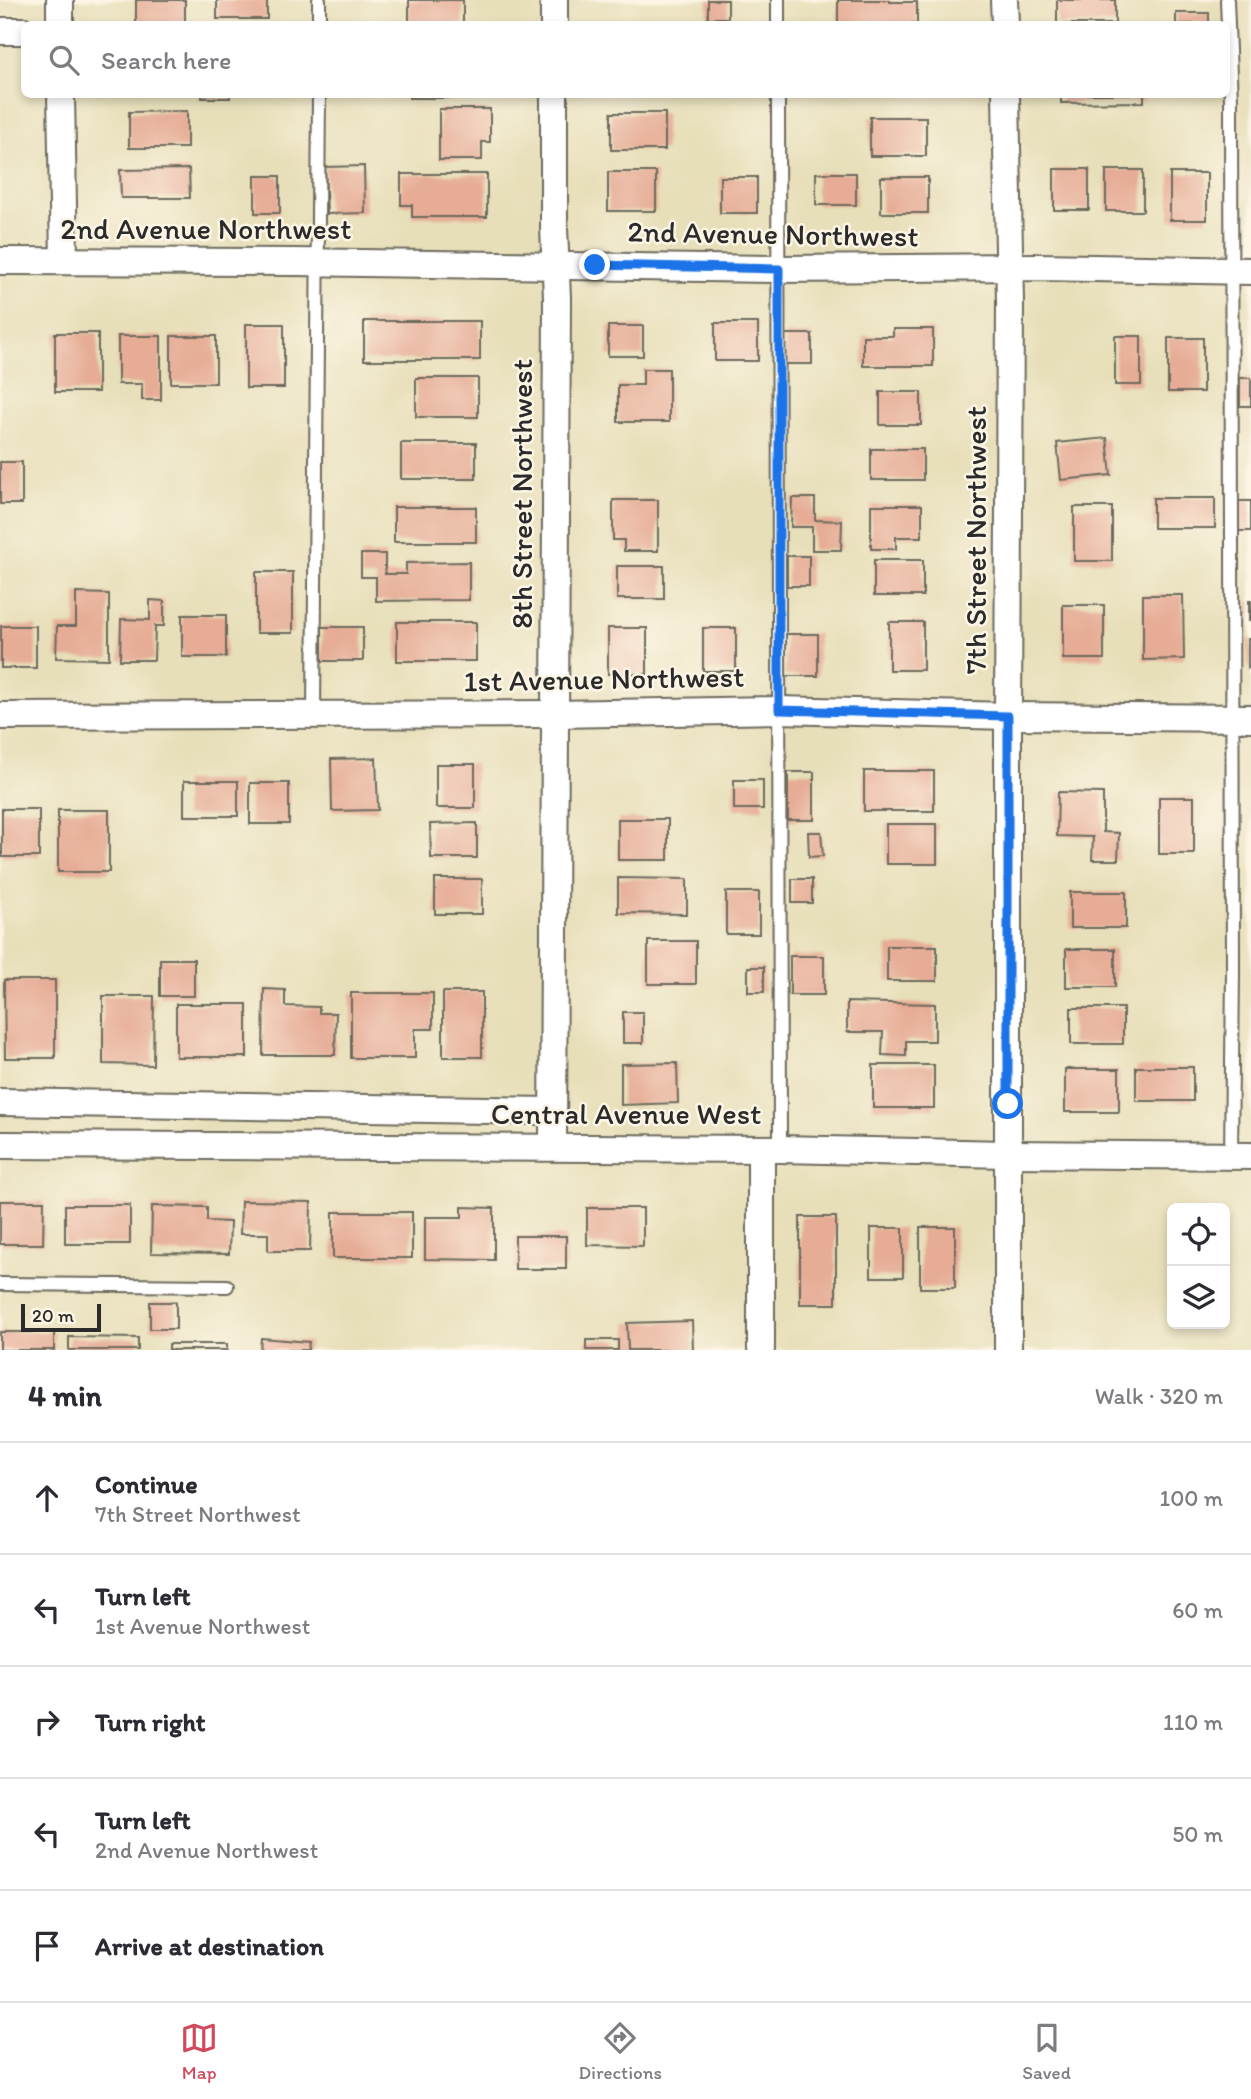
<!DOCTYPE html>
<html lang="en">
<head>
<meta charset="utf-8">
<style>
  :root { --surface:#fff; --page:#f2f2f3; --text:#2b2b33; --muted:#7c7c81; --line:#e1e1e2; --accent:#d1495b }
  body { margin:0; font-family:Itim,sans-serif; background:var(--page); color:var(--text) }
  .controls { position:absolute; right:21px; bottom:21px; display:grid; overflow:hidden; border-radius:10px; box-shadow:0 4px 10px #0003 }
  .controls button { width:63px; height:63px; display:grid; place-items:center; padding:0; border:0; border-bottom:2px solid var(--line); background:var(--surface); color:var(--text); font:35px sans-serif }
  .scale { position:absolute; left:21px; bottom:18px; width:80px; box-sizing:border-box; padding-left:7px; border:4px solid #2b2b2b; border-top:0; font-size:19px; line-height:24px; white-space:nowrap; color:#2b2b2b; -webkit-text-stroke:5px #fcf5e5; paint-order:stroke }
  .stop { position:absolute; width:21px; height:21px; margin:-16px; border:5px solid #1a73e8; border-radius:50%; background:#fff }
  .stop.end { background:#1a73e8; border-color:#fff; box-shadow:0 2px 7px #0008 }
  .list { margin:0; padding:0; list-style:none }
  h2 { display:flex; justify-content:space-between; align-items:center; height:91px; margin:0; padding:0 28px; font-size:30px }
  h2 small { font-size:23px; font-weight:400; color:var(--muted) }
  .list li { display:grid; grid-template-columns:46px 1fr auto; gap:21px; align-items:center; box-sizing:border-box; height:112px; padding:0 28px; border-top:2px solid var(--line) }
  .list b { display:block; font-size:26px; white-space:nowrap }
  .list p { margin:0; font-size:23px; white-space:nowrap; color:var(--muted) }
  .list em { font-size:23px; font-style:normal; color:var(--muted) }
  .icon { flex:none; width:38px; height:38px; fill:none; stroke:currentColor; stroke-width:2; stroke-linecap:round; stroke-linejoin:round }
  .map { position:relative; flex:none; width:1251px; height:1350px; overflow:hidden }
  .search { position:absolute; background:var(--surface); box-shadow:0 4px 10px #0003; left:21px; right:21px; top:21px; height:77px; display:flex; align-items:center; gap:18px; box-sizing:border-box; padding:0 24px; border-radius:10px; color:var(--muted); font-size:26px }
  .sheet { height:651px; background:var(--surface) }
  nav { display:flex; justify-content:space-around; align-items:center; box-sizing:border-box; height:98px; border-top:2px solid var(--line); background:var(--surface); font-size:19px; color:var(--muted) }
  nav a { display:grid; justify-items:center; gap:4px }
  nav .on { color:var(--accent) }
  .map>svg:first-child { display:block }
  .building { fill:#e6ac95 }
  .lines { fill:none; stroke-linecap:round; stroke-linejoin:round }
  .lane-casing { stroke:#6d6a5d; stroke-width:16 }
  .street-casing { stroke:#6d6a5d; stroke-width:30 }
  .lane { stroke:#fff; stroke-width:12 }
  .street { stroke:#fff; stroke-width:26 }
  .route { stroke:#1a73e8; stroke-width:9 }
  .labels { text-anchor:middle; stroke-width:5; stroke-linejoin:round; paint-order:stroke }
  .street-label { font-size:30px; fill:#2b2b2b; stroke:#fcf5e5 }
</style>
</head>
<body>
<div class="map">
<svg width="1251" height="1350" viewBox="0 0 1251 1350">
  <rect width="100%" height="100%" fill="#fcf5e5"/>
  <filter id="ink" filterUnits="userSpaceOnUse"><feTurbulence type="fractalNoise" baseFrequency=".0143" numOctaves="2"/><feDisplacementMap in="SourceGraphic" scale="14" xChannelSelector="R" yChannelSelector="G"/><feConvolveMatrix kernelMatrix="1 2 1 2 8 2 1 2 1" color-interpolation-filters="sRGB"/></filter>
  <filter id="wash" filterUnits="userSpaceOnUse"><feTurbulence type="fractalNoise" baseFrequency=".00686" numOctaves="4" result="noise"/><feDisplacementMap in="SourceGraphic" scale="28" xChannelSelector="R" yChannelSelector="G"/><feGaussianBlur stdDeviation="1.57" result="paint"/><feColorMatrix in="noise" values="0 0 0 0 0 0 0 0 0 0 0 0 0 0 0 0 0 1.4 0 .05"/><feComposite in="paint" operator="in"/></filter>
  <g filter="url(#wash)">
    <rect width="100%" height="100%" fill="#e7dfb9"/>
    <g id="blocks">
      <g class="building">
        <rect x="136" y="0" width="49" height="24"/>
        <rect x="217" y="0" width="50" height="19"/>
        <rect x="409" y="0" width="54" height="24"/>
        <rect x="708" y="0" width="20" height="18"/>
        <path d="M838,0H890V2H917V24H838Z"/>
        <rect x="1057" y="0" width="58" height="24"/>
        <rect x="1176" y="13" width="33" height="11"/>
        <rect x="202" y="94" width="28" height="4"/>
        <rect x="409" y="94" width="71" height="4"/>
        <path d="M1061,94H1144V102L1061,103Z"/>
        <path d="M439,109H490V142H482V160H439Z"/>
        <path d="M187,111V148H129V112Z"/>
        <rect x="611" y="113" width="54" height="37"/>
        <rect x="870" y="117" width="56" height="39"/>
        <path d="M364,166L365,213L327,214L325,167Z"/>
        <path d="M189,169L190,198H121L120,170Z"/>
        <rect x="1054" y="169" width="35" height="41"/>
        <rect x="1106" y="170" width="37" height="41"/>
        <rect x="608" y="172" width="48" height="39"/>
        <rect x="816" y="173" width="40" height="32"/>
        <rect x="1170" y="173" width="37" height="47"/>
        <path d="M401,174H487V217H412V205H401Z"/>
        <rect x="255" y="176" width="25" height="37"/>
        <rect x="720" y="177" width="37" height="36"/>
        <rect x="881" y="177" width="47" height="36"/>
        <rect x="364" y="321" width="116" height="39"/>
        <rect x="715" y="323" width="43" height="38"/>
        <rect x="246" y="324" width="38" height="64"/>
        <rect x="608" y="326" width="35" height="30"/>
        <path d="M893,329H933V366H863V336H893Z"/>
        <rect x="55" y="333" width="43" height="59"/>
        <rect x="785" y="334" width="27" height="30"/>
        <path d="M118,336H161V400H142V384H118Z"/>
        <rect x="171" y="336" width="45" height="47"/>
        <rect x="1115" y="336" width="26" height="49"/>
        <rect x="1168" y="338" width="35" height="54"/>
        <path d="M643,369H669V422H618V385H643Z"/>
        <rect x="416" y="378" width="62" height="39"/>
        <rect x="1240" y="378" width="11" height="28"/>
        <rect x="880" y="392" width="41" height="33"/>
        <path d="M1107,438L1111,475L1061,480L1057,443Z"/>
        <rect x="401" y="443" width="75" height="36"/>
        <rect x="871" y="449" width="52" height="31"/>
        <rect x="0" y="462" width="22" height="42"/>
        <path d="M792,498H815V520L842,521L841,550H812V527H791Z"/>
        <rect x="1153" y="498" width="62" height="30"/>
        <path d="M613,500H658V551H624V540H613Z"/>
        <rect x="1237" y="501" width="14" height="30"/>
        <path d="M871,505H922V537H896V549H871Z"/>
        <rect x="394" y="507" width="82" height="35"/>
        <rect x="1074" y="507" width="38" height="54"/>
        <path d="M361,554H385V574H406V563L469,562V600L376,601V577H361Z"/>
        <rect x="787" y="556" width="22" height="30"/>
        <rect x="874" y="560" width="49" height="36"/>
        <rect x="617" y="566" width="47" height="33"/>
        <rect x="256" y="572" width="37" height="61"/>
        <path d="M76,593L109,594V659L56,658L57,626H76Z"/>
        <path d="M1143,595H1183L1184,659L1143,660Z"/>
        <path d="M150,600L164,601V626H155L154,660H120L121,619L150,620Z"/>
        <rect x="1249" y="601" width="2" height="20"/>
        <rect x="1063" y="605" width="41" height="54"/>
        <rect x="182" y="615" width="44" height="42"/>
        <rect x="397" y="622" width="79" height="39"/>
        <rect x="889" y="622" width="34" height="48"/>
        <rect x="1" y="626" width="35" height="42"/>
        <rect x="322" y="627" width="41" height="34"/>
        <rect x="608" y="628" width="39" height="46"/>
        <rect x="703" y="628" width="33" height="43"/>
        <rect x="785" y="634" width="33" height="42"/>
        <rect x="1248" y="639" width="3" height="29"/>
        <path d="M376,758L378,810L332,811L331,759Z"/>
        <rect x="436" y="764" width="39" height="44"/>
        <rect x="864" y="771" width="70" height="40"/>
        <rect x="788" y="772" width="26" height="48"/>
        <rect x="734" y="780" width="29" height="29"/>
        <rect x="184" y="781" width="54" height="35"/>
        <rect x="250" y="783" width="39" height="41"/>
        <path d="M1058,792L1103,793V832L1119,833L1118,860H1092L1093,837L1057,836Z"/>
        <rect x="1159" y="797" width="35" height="57"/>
        <rect x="2" y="809" width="37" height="48"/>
        <rect x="58" y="810" width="51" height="62"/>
        <rect x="618" y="819" width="50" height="41"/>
        <path d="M477,823V858H431L430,824Z"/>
        <rect x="886" y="824" width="51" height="40"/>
        <path d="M808,832H821L823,856L809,857Z"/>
        <path d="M618,878L687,879V914L618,913Z"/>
        <rect x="435" y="879" width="47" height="35"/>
        <rect x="792" y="879" width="20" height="24"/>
        <rect x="726" y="892" width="33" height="42"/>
        <rect x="1070" y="892" width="56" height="36"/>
        <rect x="648" y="941" width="48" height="43"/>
        <rect x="887" y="946" width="50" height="35"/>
        <rect x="1066" y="949" width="49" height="38"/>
        <rect x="790" y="956" width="34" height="39"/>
        <rect x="160" y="959" width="34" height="37"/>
        <rect x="748" y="967" width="16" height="25"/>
        <path d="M4,980H55V1058H5Z"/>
        <path d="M264,989L285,990V1006L319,1007V1013H336L335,1055H263Z"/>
        <rect x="443" y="992" width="39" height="65"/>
        <path d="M351,993H433V1029H415V1058H351Z"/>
        <path d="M103,996H154L153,1065L103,1064Z"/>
        <path d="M847,1002L935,1004V1041H906V1056L882,1055L883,1032H847Z"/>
        <rect x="176" y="1004" width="71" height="53"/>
        <rect x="1071" y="1008" width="52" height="36"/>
        <rect x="623" y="1012" width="20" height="31"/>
        <path d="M677,1063L678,1103L621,1105V1064Z"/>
        <rect x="873" y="1065" width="61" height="43"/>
        <rect x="1136" y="1067" width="57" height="34"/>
        <rect x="1065" y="1069" width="54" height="43"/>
        <path d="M0,1201H44L43,1244H0Z"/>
        <path d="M241,1201L311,1202L310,1251H268V1234H240Z"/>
        <rect x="65" y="1205" width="65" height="39"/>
        <path d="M152,1206L207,1207V1221L230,1222L229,1254L151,1253Z"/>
        <path d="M462,1207L494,1208V1260L425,1259V1217H462Z"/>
        <path d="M587,1208H643V1246L587,1245Z"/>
        <rect x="333" y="1212" width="79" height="46"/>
        <rect x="800" y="1217" width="36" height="87"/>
        <rect x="920" y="1227" width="35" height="61"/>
        <rect x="871" y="1228" width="32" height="49"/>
        <rect x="515" y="1236" width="51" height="33"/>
        <rect x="150" y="1302" width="26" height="27"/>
        <path d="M692,1321L693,1350H628L627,1323Z"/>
        <rect x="0" y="1332" width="54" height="18"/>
        <path d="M69,1337L138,1338V1350H69Z"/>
        <path d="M261,1338L309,1342L308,1350H260Z"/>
        <rect x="586" y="1340" width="32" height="10"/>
        <rect x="169" y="1344" width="58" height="6"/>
      </g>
    </g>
  </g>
  <g filter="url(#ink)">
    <use href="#blocks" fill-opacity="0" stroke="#6d6a5d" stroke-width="2"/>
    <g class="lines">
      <g class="lane-casing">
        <g id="lane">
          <path d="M1227,0L1231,101L1233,973L1231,1156"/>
          <path d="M319,24V0"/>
          <path d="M778,24V0"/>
          <path d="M778,94L780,1149"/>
          <path d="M314,714L319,94"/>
          <path d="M0,1284L227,1286"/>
        </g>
      </g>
      <g class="street-casing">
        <g id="street">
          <path d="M60,0V24"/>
          <path d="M554,0V24"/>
          <path d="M1004,0L1005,24"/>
          <path d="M0,31H24"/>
          <path d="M61,94L64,261"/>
          <path d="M1006,94L1010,302L1008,716V1350"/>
          <path d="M0,261L294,262L779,269L1040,267L1251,271"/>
          <path d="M0,716L555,714L779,710L1008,716L1251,718"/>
          <path d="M0,1102L553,1111"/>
          <path d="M0,1145L780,1149L1007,1154L1251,1156"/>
          <path d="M553,1147L557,298L554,228V94"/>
          <path d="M761,1149V1350"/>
        </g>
      </g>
      <use href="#lane" class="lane"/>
      <use href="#street" class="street"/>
    </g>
  </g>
  <g class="lines" filter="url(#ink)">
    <path class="route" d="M595,265L779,269V710L1008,716V1104"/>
  </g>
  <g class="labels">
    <g class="street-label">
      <text x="206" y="239">2nd Avenue Northwest</text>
      <text transform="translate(773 234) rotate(1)" y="10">2nd Avenue Northwest</text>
      <text transform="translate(522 494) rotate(-90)" y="10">8th Street Northwest</text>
      <text transform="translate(976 540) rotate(-90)" y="10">7th Street Northwest</text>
      <text transform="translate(604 679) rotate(-1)" y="10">1st Avenue Northwest</text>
      <text x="626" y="1124">Central Avenue West</text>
    </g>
  </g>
</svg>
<div class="controls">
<button><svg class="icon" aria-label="locate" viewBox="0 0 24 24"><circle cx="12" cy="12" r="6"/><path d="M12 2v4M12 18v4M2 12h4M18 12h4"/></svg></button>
<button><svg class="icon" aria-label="layers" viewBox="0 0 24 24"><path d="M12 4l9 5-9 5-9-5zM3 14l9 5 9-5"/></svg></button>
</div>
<div class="scale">20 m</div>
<div class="stop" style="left:1008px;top:1104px"></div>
<div class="stop end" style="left:595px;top:265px"></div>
<div class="search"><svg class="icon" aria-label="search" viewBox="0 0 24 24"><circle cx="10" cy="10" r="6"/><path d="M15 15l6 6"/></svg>Search here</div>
</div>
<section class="sheet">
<h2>4 min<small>Walk · 320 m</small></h2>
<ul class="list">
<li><svg class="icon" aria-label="ahead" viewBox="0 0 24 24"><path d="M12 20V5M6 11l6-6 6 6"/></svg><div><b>Continue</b><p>7th Street Northwest</p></div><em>100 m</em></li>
<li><svg class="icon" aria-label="left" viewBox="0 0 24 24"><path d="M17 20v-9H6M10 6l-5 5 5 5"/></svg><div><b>Turn left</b><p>1st Avenue Northwest</p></div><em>60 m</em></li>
<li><svg class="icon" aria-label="right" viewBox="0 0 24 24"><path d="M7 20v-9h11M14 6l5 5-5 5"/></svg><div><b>Turn right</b></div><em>110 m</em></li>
<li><svg class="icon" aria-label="left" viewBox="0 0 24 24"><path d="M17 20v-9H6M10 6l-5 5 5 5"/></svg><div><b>Turn left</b><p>2nd Avenue Northwest</p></div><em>50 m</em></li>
<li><svg class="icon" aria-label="arrive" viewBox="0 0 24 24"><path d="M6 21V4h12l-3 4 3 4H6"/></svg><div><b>Arrive at destination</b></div></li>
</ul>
</section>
<nav>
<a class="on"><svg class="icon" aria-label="map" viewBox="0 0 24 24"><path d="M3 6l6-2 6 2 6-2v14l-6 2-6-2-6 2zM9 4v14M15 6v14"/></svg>Map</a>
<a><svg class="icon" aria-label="directions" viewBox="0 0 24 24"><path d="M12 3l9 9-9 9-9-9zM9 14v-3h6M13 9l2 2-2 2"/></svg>Directions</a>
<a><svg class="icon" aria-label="saved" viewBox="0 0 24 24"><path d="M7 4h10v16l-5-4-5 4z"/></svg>Saved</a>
</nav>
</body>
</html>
